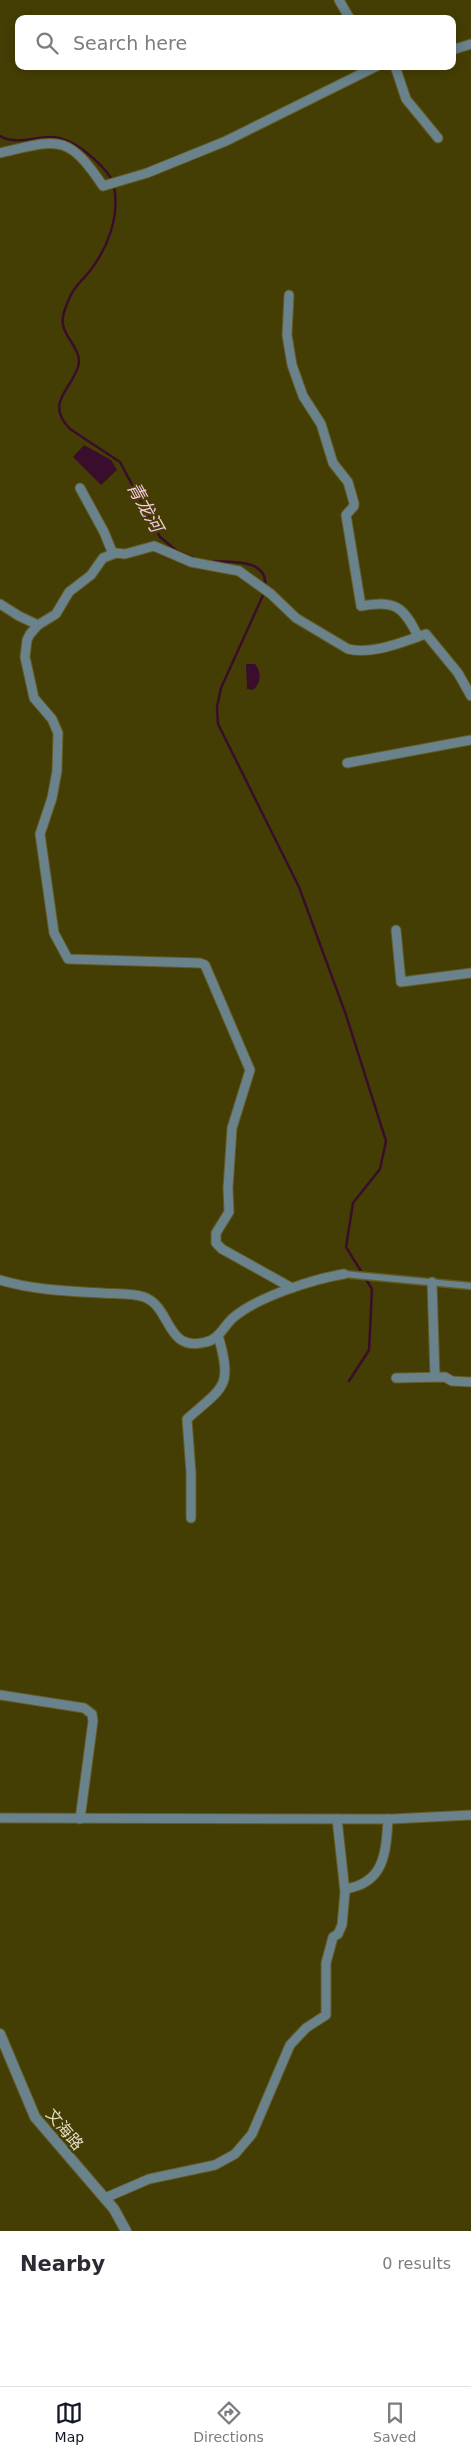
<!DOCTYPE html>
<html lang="en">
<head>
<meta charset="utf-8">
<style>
  :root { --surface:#fff; --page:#f2f2f3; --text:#2b2b33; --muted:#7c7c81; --line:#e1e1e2; --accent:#111827 }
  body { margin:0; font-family:"DejaVu Sans","Noto Sans SC",sans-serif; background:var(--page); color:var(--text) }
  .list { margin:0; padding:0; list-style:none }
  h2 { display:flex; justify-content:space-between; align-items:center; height:65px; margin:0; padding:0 20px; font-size:21px }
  h2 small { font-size:16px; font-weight:400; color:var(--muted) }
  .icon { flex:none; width:28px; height:28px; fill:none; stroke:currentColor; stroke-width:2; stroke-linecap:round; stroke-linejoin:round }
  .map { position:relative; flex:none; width:471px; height:2231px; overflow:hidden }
  .search { position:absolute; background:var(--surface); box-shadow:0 2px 12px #0003; left:15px; right:15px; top:15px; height:55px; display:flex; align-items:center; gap:12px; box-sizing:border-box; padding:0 18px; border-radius:10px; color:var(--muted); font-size:19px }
  .sheet { height:155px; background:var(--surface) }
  nav { display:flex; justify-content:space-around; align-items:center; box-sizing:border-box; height:70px; border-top:1px solid var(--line); background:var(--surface); font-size:14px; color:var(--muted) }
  nav a { display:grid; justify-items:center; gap:2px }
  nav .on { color:var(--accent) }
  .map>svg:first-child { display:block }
  .water { fill:#390d2b }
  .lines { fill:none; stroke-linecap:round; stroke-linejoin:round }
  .stream { stroke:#390d2b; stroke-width:2.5 }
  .pedestrian-casing { stroke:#615b26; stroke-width:9 }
  .minor-casing { stroke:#615b26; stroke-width:11 }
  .tertiary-casing { stroke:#615b26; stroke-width:12 }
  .pedestrian { stroke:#69828c; stroke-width:6 }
  .minor { stroke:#69828c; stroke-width:9 }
  .tertiary { stroke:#69828c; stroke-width:10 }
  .labels { text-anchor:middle; stroke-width:5; stroke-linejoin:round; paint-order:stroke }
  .street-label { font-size:16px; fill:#e0ddc2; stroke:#453e04 }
  .water-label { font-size:18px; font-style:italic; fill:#f8c7e4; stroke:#453e04 }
</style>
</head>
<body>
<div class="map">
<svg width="471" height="2231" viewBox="0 0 471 2231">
  <rect width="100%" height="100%" fill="#453e04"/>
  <g class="water">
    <path d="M84,445L111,460L117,470L101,485L73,457Z"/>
    <path d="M246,664H255C262,673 261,683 253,690L247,689Z"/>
  </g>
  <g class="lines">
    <g class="stream">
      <path d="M0,136C17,145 33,137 50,137C72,136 102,163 113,181"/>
      <path d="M114,186C120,216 108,248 89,272C82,281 73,287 69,299C66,307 61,316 63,325C66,340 83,351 78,367C70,391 45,403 70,429L120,462L160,537L177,551L196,559"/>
      <path d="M206,561C225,563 269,556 265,587"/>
      <path d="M264,593L221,688L217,707L218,724L299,887L346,1015L386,1141L380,1169L353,1203L346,1247L372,1289L369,1350L349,1381"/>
    </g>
    <g class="pedestrian-casing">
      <path id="pedestrian" d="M344,1274L471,1286"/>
    </g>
    <g class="minor-casing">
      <g id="minor">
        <path d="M339,0L350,19"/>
        <path d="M452,50L471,44"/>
        <path d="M395,66L406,99L438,138"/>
        <path d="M0,153C57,140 67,132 103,186L147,173L226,141L377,66"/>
        <path d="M289,295L287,335L292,365L303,396L321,424L333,463L348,482L354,503V506L346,515L361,606C395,600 403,606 418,636"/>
        <path d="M80,488L104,532L113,554"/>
        <path d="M0,604L19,616L38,625"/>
        <path d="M347,763L471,740"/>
        <path d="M396,930L401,982L471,973"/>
        <path d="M0,1280C33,1290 68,1291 102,1293C115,1294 132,1293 144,1297C172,1307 165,1353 206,1342C220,1339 224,1325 234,1317C258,1297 313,1279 344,1274"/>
        <path d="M432,1282L435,1377"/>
        <path d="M292,1288L222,1249L216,1243V1233L229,1212L228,1188L232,1128L250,1070L205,965L200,963L68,959L54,933L40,834L52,798L57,771L58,733L52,719L34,698L25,657L27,640L30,634L38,625L56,614L69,592L91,575L103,558L116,553L125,554L154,546L191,562L239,571L271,594L296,618L348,649C373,655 402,642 426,634L458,673L471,696"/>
        <path d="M396,1378L445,1377L452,1381L471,1382"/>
        <path d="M191,1518V1473L187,1419C224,1386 233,1388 218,1335"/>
        <path d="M0,1695L84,1708L92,1714L93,1721L80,1819"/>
        <path d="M0,1818L391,1819L471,1815"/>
        <path d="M345,1889C385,1883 386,1852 388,1819"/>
        <path d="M105,2198L149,2179L215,2165L235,2154L252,2134L290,2045L306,2028L326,2015V1963L333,1937L338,1934L342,1925L345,1892L337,1819"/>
      </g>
    </g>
    <g class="tertiary-casing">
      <path id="tertiary" d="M0,2034L35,2117L114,2209L126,2231"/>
    </g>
    <use href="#pedestrian" class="pedestrian"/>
    <use href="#minor" class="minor"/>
    <use href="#tertiary" class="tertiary"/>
  </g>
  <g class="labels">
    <g class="street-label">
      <text transform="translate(65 2129) rotate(50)" y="6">文海路</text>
    </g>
    <g class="water-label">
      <text transform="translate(145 507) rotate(61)" y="6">青龙河</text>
    </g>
  </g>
</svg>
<div class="search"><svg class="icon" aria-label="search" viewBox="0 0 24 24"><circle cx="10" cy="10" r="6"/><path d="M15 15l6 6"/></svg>Search here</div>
</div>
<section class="sheet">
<h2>Nearby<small>0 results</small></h2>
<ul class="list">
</ul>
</section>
<nav>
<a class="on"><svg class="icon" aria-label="map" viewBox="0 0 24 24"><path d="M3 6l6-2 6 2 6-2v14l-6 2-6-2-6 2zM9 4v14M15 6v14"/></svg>Map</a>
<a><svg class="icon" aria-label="directions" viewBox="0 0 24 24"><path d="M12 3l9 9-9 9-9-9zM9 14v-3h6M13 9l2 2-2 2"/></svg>Directions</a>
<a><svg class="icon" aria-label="saved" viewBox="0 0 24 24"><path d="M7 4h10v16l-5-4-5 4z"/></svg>Saved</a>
</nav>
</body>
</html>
